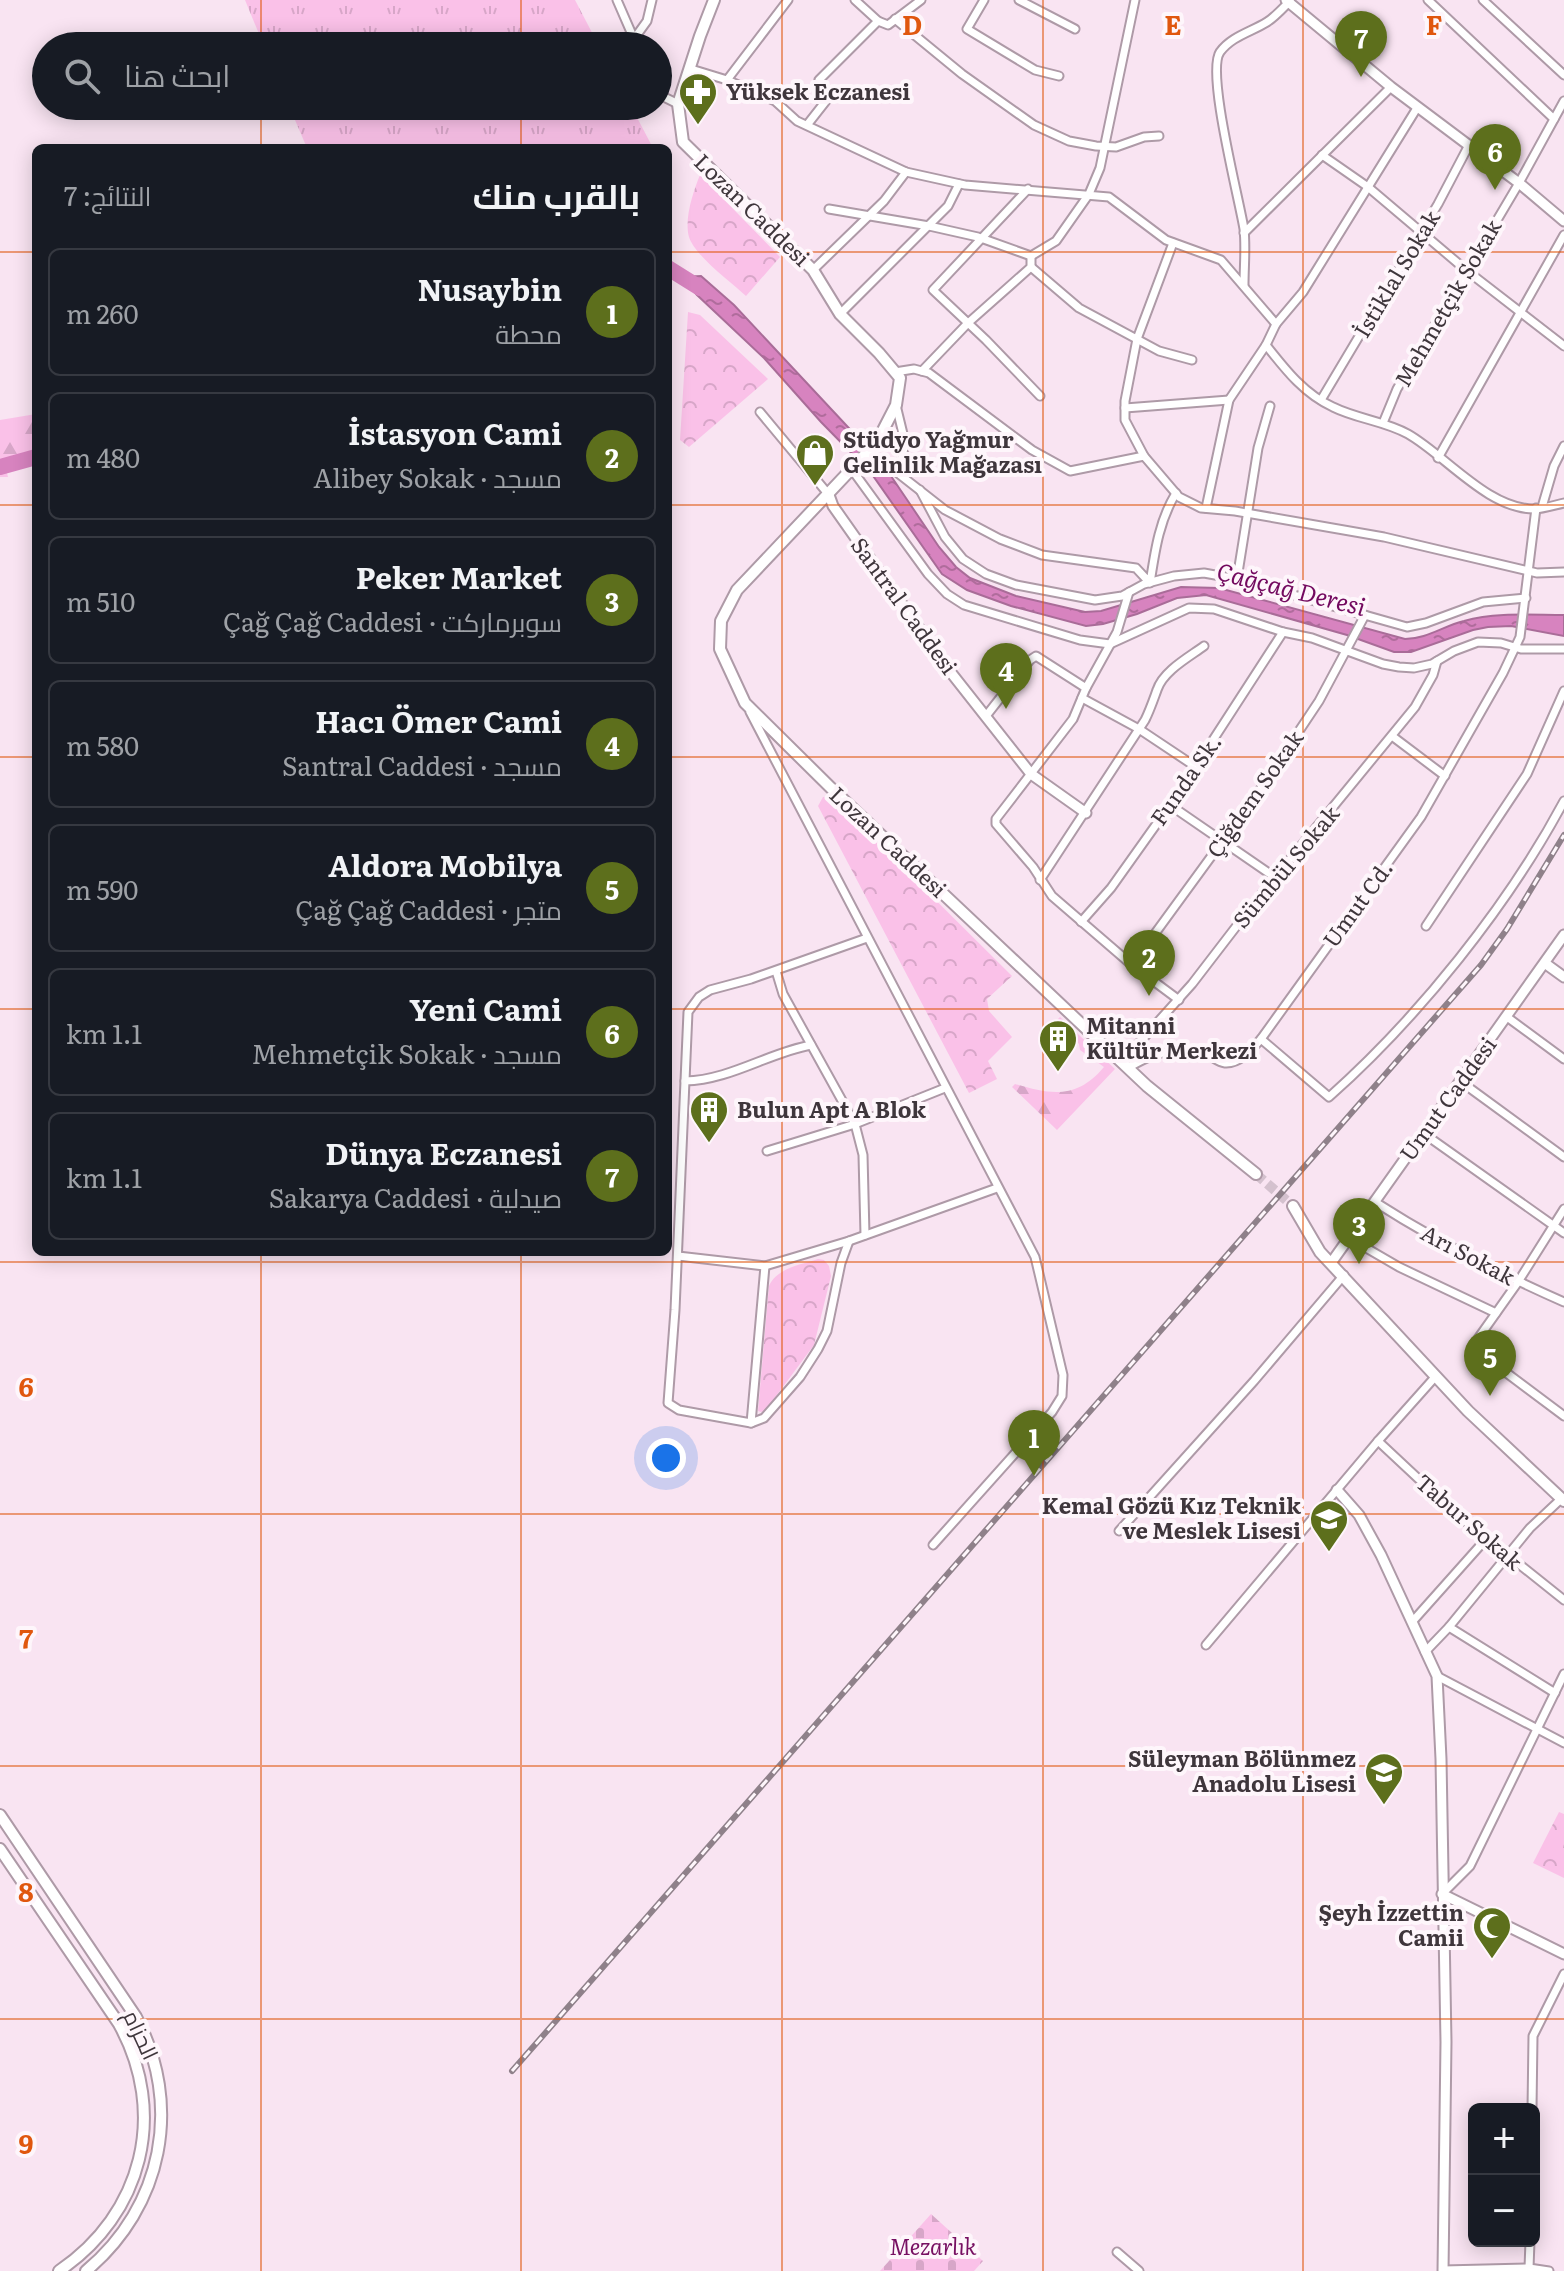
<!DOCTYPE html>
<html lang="ar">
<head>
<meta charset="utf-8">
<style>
  :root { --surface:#171b24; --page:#242831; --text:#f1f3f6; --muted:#9ea1a6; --line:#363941; --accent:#5d6f1c }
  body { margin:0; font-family:Literata,Cairo,serif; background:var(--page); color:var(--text); direction:rtl }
  .controls { position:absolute; right:24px; bottom:24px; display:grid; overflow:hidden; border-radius:12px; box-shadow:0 4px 20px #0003 }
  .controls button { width:72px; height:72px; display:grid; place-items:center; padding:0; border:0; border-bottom:2px solid var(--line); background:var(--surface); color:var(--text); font:40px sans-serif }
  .you { position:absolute; left:666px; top:1458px; width:28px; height:28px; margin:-20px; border:6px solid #fff; border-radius:50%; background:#1a73e8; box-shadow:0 0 0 12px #1a73e833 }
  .badge { display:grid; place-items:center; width:52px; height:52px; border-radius:50%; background:var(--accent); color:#fff; font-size:26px; font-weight:700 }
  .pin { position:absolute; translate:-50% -66px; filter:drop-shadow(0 2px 4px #0008) }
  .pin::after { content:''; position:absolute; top:42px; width:28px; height:24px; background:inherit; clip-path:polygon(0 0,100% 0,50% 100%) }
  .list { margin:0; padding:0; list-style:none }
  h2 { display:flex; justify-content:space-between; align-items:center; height:104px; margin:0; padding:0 32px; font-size:34px }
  h2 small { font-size:26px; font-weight:400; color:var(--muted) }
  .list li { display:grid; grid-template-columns:52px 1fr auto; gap:24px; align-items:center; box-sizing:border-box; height:128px; margin:0 16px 16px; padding:0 16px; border:2px solid var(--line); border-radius:12px }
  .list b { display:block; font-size:30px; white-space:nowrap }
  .list p { margin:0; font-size:26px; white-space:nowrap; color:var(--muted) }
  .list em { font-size:26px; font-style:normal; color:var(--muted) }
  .icon { flex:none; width:44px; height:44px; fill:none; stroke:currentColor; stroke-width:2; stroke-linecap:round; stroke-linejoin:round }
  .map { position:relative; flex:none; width:1564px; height:2271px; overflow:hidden; direction:ltr }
  .search { position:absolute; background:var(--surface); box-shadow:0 4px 20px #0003; left:32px; top:32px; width:640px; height:88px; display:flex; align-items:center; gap:20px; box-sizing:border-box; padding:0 28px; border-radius:44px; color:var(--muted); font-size:30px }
  .panel { position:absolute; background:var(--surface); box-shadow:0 4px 20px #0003; left:32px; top:144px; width:640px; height:1112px; border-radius:12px; direction:rtl }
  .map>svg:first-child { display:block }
  .grass { fill:url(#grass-tufts) }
  .forest { fill:url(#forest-firs) }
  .cemetery { fill:url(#cemetery-stones) }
  .park { fill:url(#park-crowns) }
  .water { fill:url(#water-ripples); stroke:#a96c98; stroke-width:2 }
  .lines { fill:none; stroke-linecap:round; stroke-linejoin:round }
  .river { stroke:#d783bf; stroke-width:16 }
  .secondary-tunnel { stroke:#d4c1ce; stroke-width:10; stroke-dasharray:10 5; stroke-linecap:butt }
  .minor-casing { stroke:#ae9aa7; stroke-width:11 }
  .tertiary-casing { stroke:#ae9aa7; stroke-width:13 }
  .secondary-casing { stroke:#ae9aa7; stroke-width:14 }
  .minor { stroke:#fff; stroke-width:7 }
  .tertiary { stroke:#fff; stroke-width:9 }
  .secondary { stroke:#fff; stroke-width:10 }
  .rail-casing { stroke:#8f818a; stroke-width:6 }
  .rail { stroke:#fef6fb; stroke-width:3; stroke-dasharray:9; stroke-linecap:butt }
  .grid { fill:none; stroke:#e0570e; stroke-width:2; stroke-opacity:0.55 }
  .labels { text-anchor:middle; stroke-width:8; stroke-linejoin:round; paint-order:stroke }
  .poi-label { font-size:22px; font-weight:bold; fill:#3f363c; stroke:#fef6fb; text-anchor:start }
  .street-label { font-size:22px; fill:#3f363c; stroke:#fef6fb }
  .park-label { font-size:22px; font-style:italic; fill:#771062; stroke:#fef6fb }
  .water-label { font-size:24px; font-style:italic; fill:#730a5f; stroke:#fef6fb }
  .grid-label { font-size:26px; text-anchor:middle; font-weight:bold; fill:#e0570e; stroke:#fef6fb; stroke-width:8; stroke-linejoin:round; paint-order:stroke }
</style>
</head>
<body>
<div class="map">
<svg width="1564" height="2271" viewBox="0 0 1564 2271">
  <defs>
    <pattern id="grass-tufts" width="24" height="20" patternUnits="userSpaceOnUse" patternTransform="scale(2)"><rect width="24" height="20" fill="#fac1e8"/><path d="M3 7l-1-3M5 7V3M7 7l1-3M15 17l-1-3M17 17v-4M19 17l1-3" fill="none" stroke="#d7a6c8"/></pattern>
    <pattern id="forest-firs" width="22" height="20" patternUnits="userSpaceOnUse" patternTransform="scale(2)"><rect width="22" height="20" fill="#fac1e8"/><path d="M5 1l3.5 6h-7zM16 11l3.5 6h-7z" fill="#d7a6c8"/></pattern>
    <pattern id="cemetery-stones" width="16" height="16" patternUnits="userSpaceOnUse" patternTransform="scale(2)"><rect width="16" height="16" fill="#fac1e8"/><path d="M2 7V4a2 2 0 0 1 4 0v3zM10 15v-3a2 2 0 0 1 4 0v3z" fill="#d7a6c8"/></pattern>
    <pattern id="park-crowns" width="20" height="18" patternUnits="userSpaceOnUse" patternTransform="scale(2)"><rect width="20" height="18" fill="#fac1e8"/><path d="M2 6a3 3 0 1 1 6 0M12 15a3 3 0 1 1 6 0" fill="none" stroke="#d7a6c8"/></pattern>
    <pattern id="water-ripples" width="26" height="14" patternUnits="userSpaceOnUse" patternTransform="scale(2)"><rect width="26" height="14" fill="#d783bf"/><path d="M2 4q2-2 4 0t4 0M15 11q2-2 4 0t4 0" fill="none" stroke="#b06c9c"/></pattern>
  </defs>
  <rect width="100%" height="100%" fill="#f9e4f2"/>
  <g class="grass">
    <path d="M245,0H575L599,46H264Z"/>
    <path d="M289,106H631L653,148H307Z"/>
  </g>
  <g class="forest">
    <path d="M36,414V461L6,469L8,477H0V420Z"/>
    <path d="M1060,1017L1115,1069L1057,1130L1012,1087L1015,1084C1052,1095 1077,1099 1104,1067L1080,1050L1079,1044L1057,1020Z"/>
  </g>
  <path class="cemetery" d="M931,2214L983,2261L974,2271H880Z"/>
  <g class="park">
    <path d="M700,175L780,257L746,296C731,282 695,256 689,237C684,219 693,192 700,175Z"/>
    <path d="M688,312L700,315L768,379L689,447L680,440Z"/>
    <path d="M831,796L1012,976L987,999L989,1011L1012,1037L988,1061L997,1079L969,1093L818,806L823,797Z"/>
    <path d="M818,1259L824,1260L829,1266L831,1276L814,1345L765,1411L761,1412L758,1411L769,1286C777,1268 800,1265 818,1259Z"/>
    <path d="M1559,1812L1564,1814V1878L1533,1863Z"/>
  </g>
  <path class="water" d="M701,276L734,305L860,440L891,476L939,547L956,567L970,578L1016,596L1085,612L1101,611L1181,587L1219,588L1405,639C1427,639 1443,626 1464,621C1496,612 1531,615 1564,615V636L1511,626L1488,627L1473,630L1411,652H1394L1347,635L1206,595L1177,598L1137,614L1103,624L1086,626L1011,606L967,590L942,574L871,473L821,422L764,358L697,295L682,277Z"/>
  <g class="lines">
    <g class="river">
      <path d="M668,268L700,288"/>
      <path d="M0,467L36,457"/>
    </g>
    <path class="secondary-tunnel" d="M1256,1174L1293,1206"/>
    <g class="minor-casing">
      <g id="minor">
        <path d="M617,0L637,46"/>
        <path d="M855,0L878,21"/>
        <path d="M984,0L967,29L1035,70L1059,76"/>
        <path d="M1019,0L1075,29"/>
        <path d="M1428,0L1554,119"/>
        <path d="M1483,0L1564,75"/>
        <path d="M895,19L962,74L1034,125L1069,141L1096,146L1116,147L1144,137L1159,136"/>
        <path d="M634,39L647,21L652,0"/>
        <path d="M691,69L727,80L775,101L797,121L906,172L965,185L1109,197L1166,240L1221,260L1276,324"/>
        <path d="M727,80L788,0"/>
        <path d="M658,94L678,104"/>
        <path d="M807,125L829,97L819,80L878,21L888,25L921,0"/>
        <path d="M1322,155L1368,187L1466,270L1564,346"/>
        <path d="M1028,189L933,290L986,340L1040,396"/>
        <path d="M829,209L929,226L978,237L1031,256L1056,241L1089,194L1100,168L1135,0"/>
        <path d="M1244,233L1391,87"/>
        <path d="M1031,267L1079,308L1159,351L1192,360"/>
        <path d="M813,270L884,201L906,172"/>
        <path d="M1244,285C1244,267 1246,247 1244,229C1239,198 1206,72 1220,52C1232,36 1251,32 1267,22C1275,17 1283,8 1290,1"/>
        <path d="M840,314L948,206L959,184"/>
        <path d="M1266,345C1285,369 1304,394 1333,407C1357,419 1385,421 1408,434C1445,455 1488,509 1534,509C1543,509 1555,505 1564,503"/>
        <path d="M922,371L968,323L1031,267V256"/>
        <path d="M895,372L914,369L929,373L1032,450L1070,471L1144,456L1179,497L1201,508L1235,511L1384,537L1537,573L1564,572"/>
        <path d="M1321,400L1438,204L1469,145"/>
        <path d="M896,405L905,442L899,474L945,510L1000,539L1042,555L1136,568L1150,583C1155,551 1159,521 1176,493"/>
        <path d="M1125,408L1229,400"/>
        <path d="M760,412L829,495"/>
        <path d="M1383,423L1397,389L1519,183L1564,101"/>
        <path d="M1144,456L1125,420V401L1137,339L1173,243"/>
        <path d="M1438,458L1564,235"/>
        <path d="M853,471L928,574L947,594L964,605L1080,640L1110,644L1189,608L1214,609L1283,632L1312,638L1383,664L1399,667L1414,668L1432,664L1454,651L1478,642L1501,643L1521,649H1564"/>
        <path d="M920,490L945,537L963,559L986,574L1016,585L1095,600L1122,596L1144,584L1174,576L1204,573L1237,579L1407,627L1426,623L1483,602L1526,598"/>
        <path d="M1542,507L1554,466L1564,446"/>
        <path d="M1206,508L1229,400L1266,345L1276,324L1303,292L1417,108"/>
        <path d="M1237,579L1258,448L1270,406"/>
        <path d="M1129,592L1117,632L1086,688L1073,719L996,819V824L1033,867L1052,896L1132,965L1179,1000"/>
        <path d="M1082,698L1139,729L1196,767"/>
        <path d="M750,712L1035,1257L1063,1375L1062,1396L1052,1412L933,1545"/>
        <path d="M986,716L1030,660L1036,656L1086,688"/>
        <path d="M1392,736L1445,776"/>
        <path d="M1170,805L1276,878"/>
        <path d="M1040,880L1145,720C1150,710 1153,701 1157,690C1163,671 1189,657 1204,646"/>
        <path d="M1081,922L1111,888L1180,791L1283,632"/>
        <path d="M1426,926L1527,774L1564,691"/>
        <path d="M1132,965L1259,791L1319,701L1365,615"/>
        <path d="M776,971L783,994L855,1124L863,1155L865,1235"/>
        <path d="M1507,1017L1564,1059"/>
        <path d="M1261,1039L1329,1097C1418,1018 1508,906 1564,801"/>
        <path d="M1122,1062L1192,984L1255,902L1415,707L1433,675L1437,661"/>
        <path d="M1128,1068C1152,1053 1180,1045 1208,1055C1213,1057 1218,1062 1225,1063C1240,1064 1252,1049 1261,1039L1421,817L1503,673L1520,637L1536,508"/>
        <path d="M685,1081C730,1080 768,1053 811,1045"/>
        <path d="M1460,1081L1564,1157"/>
        <path d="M1423,1133L1564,1233"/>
        <path d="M767,1151L855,1124L945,1088"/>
        <path d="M1375,1202C1436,1241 1498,1273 1564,1302"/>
        <path d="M1564,1209L1518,1282L1472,1347L1564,1416"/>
        <path d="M1349,1238L1399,1267L1496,1313"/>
        <path d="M849,1241L841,1263L827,1331L818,1349L800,1377L764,1418L751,1423L679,1410L668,1403L675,1310L688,1012L699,997L710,990L751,979L867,938"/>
        <path d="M678,1256L765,1266L849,1241L997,1188"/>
        <path d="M751,1423L765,1266"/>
        <path d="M1378,1441L1455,1513L1564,1600"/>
        <path d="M1119,1531L1254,1381L1344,1275"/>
        <path d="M1412,1622L1486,1539"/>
        <path d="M1449,1627L1555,1693"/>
        <path d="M1206,1645L1378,1441L1436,1376"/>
        <path d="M1425,1652L1449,1627L1530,1528L1561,1499"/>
        <path d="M1437,1676L1564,1743"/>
        <path d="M1442,1894L1470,1866L1564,1674"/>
        <path d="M1532,2109L1533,2036L1564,1974"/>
        <path d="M1117,2252L1139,2271"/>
        <path d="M1529,2268L1530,2241"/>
        <path d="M1443,2270L1529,2268L1549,2271"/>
      </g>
    </g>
    <g class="tertiary-casing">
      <g id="tertiary">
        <path d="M1286,0L1391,87L1519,183L1564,221"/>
        <path d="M829,495L833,506L945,665L1031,774L1086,813"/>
        <path d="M1546,964L1564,977"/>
        <path d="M1331,1263L1564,935"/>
        <path d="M1337,1490L1359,1515L1381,1555L1437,1676L1441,1759L1446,2042L1443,2271"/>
        <path d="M1442,1894L1564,1954"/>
      </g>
    </g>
    <g class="secondary-casing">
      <g id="secondary">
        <path d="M714,0L700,36L678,104L683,142L813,270L840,314L879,353L900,378L896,405L877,442L737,590L721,621L720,649L745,703L831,788L1147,1086L1256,1174"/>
        <path d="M1293,1206L1320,1252L1468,1411L1564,1501"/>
        <path d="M0,1815L136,2017C183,2104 163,2207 86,2271"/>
        <path d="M0,1849L119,2024C168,2113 143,2214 59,2271"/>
      </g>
    </g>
    <use href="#minor" class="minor"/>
    <use href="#tertiary" class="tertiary"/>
    <use href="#secondary" class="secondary"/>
    <g class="rail-casing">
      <path id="rail" d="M512,2071L1481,965L1507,929L1564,835"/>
    </g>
    <use href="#rail" class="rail"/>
  </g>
  <path class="grid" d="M261,0V46M521,0V46M782,0V2271M1043,0V2271M1303,0V2271M261,106V148M521,106V148M0,252H36M668,252H1564M0,505H36M668,505H1564M0,757H36M668,757H1564M0,1009H36M668,1009H1564M261,1252V2271M521,1252V2271M0,1262H1564M0,1514H1564M0,1766H1564M0,2019H1564"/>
  <defs>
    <g id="pharmacy-pin" transform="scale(2)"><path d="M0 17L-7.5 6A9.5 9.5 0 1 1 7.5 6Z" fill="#5d6f1c" stroke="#fef6fb"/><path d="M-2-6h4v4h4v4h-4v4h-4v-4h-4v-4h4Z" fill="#fff"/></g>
    <g id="shop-pin" transform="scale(2)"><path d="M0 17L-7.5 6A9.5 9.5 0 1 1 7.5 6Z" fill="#5d6f1c" stroke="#fef6fb"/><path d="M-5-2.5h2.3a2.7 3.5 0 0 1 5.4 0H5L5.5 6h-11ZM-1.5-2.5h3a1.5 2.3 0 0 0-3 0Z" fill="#fff"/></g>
    <g id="building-pin" transform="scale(2)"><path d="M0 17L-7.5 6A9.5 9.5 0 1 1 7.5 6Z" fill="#5d6f1c" stroke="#fef6fb"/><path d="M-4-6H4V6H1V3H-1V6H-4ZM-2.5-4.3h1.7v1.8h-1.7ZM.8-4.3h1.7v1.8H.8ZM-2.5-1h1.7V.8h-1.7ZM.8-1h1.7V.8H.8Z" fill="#fff"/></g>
    <g id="school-pin" transform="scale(2)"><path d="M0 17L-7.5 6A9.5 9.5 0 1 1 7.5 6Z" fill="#5d6f1c" stroke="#fef6fb"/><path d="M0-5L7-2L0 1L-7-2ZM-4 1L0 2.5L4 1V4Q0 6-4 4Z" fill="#fff"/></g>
    <g id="mosque-pin" transform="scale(2)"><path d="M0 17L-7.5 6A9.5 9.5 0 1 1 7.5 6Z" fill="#5d6f1c" stroke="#fef6fb"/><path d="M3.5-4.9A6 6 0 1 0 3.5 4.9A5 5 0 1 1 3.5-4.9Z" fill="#fff"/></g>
  </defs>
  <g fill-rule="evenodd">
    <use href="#pharmacy-pin" x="698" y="92"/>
    <use href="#shop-pin" x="815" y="453"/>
    <use href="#building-pin" x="1058" y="1039"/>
    <use href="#building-pin" x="709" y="1110"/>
    <use href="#school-pin" x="1329" y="1519"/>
    <use href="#school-pin" x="1384" y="1772"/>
    <use href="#mosque-pin" x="1492" y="1926"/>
  </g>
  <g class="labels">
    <g class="poi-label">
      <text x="726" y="100">Yüksek Eczanesi</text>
      <text x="843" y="448">Stüdyo Yağmur<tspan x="843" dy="25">Gelinlik Mağazası</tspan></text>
      <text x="1086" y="1034">Mitanni<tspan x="1086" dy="25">Kültür Merkezi</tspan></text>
      <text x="737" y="1118">Bulun Apt A Blok</text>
      <text x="1301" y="1514" text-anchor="end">Kemal Gözü Kız Teknik<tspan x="1301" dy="25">ve Meslek Lisesi</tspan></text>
      <text x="1356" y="1767" text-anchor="end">Süleyman Bölünmez<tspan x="1356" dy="25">Anadolu Lisesi</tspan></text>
      <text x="1464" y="1921" text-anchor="end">Şeyh İzzettin<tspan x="1464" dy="25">Camii</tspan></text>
    </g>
    <g class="street-label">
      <text transform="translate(752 210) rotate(44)" y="8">Lozan Caddesi</text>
      <text transform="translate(1397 274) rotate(-59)" y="8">İstiklal Sokak</text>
      <text transform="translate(1448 303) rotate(-60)" y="8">Mehmetçik Sokak</text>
      <text transform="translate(904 606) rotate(54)" y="8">Santral Caddesi</text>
      <text transform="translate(1186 780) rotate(-55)" y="8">Funda Sk.</text>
      <text transform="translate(1255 794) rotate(-55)" y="8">Çiğdem Sokak</text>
      <text transform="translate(888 842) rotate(43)" y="8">Lozan Caddesi</text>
      <text transform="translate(1286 867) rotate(-50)" y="8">Sümbül Sokak</text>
      <text transform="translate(1358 904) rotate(-54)" y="8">Umut Cd.</text>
      <text transform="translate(1448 1099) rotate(-54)" y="8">Umut Caddesi</text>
      <text transform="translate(1468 1255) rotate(28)" y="8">Arı Sokak</text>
      <text transform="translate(1469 1522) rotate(41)" y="8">Tabur Sokak</text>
      <text transform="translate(141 2035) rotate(65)" y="8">الحزام</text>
    </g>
    <g class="park-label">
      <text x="933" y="2255">Mezarlık</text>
    </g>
    <g class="water-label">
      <text transform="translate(1291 590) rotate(14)" y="8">Çağçağ Deresi</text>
    </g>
  </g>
  <g class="grid-label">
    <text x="912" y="35">D</text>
    <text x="1173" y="35">E</text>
    <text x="1434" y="35">F</text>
    <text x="26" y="1397">6</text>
    <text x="26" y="1649">7</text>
    <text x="26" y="1902">8</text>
    <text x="26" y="2154">9</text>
  </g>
</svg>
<div class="controls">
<button>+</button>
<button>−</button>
</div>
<div class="you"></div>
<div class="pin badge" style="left:1034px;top:1476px">1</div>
<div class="pin badge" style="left:1149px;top:996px">2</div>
<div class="pin badge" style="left:1359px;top:1264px">3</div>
<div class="pin badge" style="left:1006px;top:709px">4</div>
<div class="pin badge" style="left:1490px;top:1396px">5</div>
<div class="pin badge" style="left:1495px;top:190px">6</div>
<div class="pin badge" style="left:1361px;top:77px">7</div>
<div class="search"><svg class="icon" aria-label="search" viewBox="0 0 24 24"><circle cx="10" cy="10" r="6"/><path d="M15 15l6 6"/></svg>ابحث هنا</div>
<section class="panel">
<h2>بالقرب منك<small>النتائج: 7</small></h2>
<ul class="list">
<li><span class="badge">1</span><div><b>Nusaybin</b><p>محطة</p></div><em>260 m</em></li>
<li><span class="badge">2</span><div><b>İstasyon Cami</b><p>مسجد · Alibey Sokak</p></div><em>480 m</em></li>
<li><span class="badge">3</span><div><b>Peker Market</b><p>سوبرماركت · Çağ Çağ Caddesi</p></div><em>510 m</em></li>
<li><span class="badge">4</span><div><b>Hacı Ömer Cami</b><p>مسجد · Santral Caddesi</p></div><em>580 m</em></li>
<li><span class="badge">5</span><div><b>Aldora Mobilya</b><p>متجر · Çağ Çağ Caddesi</p></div><em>590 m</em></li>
<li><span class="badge">6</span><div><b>Yeni Cami</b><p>مسجد · Mehmetçik Sokak</p></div><em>1.1 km</em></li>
<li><span class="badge">7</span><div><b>Dünya Eczanesi</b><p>صيدلية · Sakarya Caddesi</p></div><em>1.1 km</em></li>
</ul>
</section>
</div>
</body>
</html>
